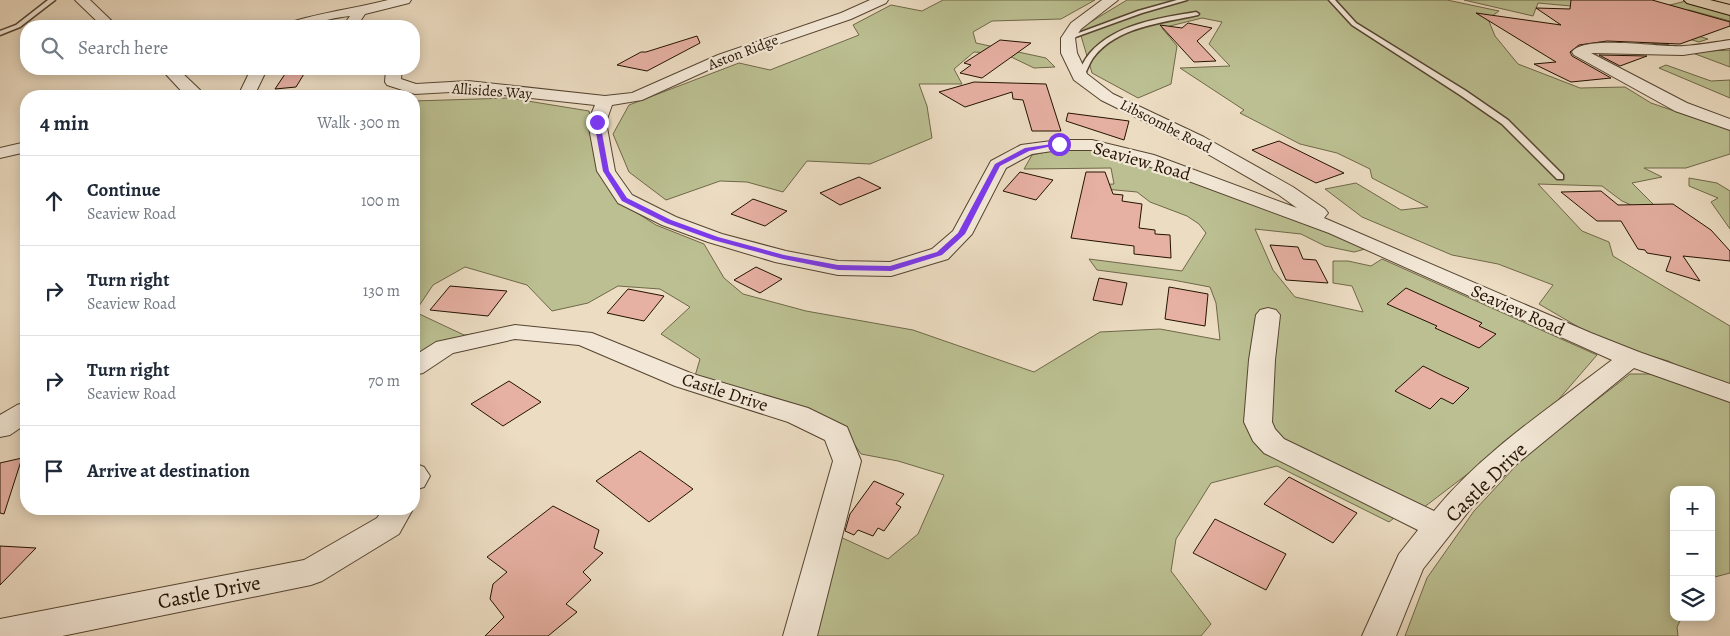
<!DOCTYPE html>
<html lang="en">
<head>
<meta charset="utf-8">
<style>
  :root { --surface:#fff; --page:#f6f6f7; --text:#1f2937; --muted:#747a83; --line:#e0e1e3 }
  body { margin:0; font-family:Alegreya,serif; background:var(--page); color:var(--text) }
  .controls { position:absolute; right:15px; bottom:15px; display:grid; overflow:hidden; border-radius:10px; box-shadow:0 2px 12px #0003 }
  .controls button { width:45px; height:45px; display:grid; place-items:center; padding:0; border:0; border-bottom:1px solid var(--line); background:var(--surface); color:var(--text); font:25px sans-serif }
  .stop { position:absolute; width:15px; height:15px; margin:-11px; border:4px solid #7c3aed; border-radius:50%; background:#fff }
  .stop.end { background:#7c3aed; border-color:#fff; box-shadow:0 1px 5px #0008 }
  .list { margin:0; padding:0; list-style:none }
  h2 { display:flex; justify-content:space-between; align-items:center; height:65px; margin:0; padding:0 20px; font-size:21px }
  h2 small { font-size:16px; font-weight:400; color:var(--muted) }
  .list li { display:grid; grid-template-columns:32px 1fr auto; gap:15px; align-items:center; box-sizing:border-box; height:90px; padding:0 20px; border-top:1px solid var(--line) }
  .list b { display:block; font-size:19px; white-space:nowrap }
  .list p { margin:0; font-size:16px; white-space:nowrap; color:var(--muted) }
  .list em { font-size:16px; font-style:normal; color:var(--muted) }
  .icon { flex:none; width:28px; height:28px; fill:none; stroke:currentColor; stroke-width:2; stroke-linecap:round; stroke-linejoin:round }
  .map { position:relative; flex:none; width:1730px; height:636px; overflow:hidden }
  .search { position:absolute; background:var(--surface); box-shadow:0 2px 12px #0003; left:20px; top:20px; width:400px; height:55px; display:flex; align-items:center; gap:12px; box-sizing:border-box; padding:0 18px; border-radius:20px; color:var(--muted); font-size:19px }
  .panel { position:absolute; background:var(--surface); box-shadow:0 2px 12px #0003; left:20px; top:90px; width:400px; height:425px; border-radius:20px }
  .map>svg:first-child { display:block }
  .green { fill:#bbbf91; stroke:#6f6848 }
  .building { fill:#e6b0a2; stroke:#231200 }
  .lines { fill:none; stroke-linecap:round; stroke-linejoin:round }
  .lane-casing { stroke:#554430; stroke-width:3 }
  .street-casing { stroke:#554430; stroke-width:2 }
  .primary-casing { stroke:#231200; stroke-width:2 }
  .lane { fill:#f3e8d7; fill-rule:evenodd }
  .street { fill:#f3e8d7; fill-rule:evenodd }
  .primary { fill:#ecdcc2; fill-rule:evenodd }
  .route { fill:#7c3aed }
  .labels { text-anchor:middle; stroke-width:4.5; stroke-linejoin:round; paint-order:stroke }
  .far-street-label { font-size:15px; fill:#231200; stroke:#f3e8d7 }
  .street-label { font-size:18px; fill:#231200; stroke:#f3e8d7 }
  .near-street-label { font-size:21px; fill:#231200; stroke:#f3e8d7 }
</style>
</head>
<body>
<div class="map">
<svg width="1730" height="636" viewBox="0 0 1730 636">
  <rect width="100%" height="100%" fill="#ecdcc2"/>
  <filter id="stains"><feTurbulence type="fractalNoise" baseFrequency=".004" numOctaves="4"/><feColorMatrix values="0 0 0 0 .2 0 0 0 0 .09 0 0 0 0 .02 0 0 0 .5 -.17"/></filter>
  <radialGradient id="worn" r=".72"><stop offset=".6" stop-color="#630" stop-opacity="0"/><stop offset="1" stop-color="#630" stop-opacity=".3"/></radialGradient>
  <g class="green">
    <path d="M943,0H1095L1061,19L992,21L973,32L976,43L1046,58L1055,67L1034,68L1005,54L974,52L954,69L962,84H919L927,106L932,138L870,164L807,161L783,192L747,182L720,181L666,200L629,172L613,134L629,105L739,63L770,70L859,35L853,25L891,5L922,11Z"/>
    <path d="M1127,0H1447L1499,11L1488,19L1495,36L1518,64L1580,88L1625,87L1651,103L1730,130V154L1686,168H1644L1662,177L1632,183L1682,233L1665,234L1631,205L1622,201L1602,186L1538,184L1582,231L1609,242L1613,256L1730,326V390L1668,361L1604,342L1539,304L1553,285L1498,264L1452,255L1362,217L1325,189L1356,183L1401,210L1428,207L1372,178L1370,169L1337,153L1300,144L1240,113L1244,110L1180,68L1230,66L1209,44L1222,22L1202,18L1162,28L1177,46L1171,84L1138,98L1092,73L1079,29Z"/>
    <path d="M1464,0H1603L1571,6L1538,3L1533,16Z"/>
    <path d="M1614,0H1631L1662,7L1686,1L1730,14V21L1689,10L1672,15L1684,20L1663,25L1708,39L1699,42L1641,25L1623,30L1669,45L1640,42L1602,29L1652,10Z"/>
    <path d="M1730,50V67L1690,52Z"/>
    <path d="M1666,65L1711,81L1730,80V98L1659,68Z"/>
    <path d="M509,98L589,111L603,172L618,201L656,225L704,244L724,278L743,294L806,311L913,330L1034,372L1100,332L1160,329L1220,340L1216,303L1210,287L1173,280L1097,270L1089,259L1182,271L1206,233L1199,224L1187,216L1150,202L1137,192L1094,188L1093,185L1114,184L1111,168L1024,169L1032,155L1074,146L1124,154L1373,247L1354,252L1325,246L1301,234L1255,229L1273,270L1295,297L1363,312L1352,286L1333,283V261H1348L1371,266L1382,259L1597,355L1546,414L1423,508L1398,515L1389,522L1277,466L1211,483L1176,539L1171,571L1211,624L1201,636H811L836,535L888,559L918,534L944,475L898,461L861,454L844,429L695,376L700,359L661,334L690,307L660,289L618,286L588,303L552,311L527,285L465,267L433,285L415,312L464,335L509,330L463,347L414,375V101Z"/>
    <path d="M1689,178L1717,183L1730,191V229L1711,202L1718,198L1689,186Z"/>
    <path d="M1630,374H1659L1730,399V573L1711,578V490H1674V617H1682L1677,627L1678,636H1405L1427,578L1474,511L1527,454Z"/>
  </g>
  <g class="building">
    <path d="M1571,0H1652L1730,22V26L1680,44L1607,41L1579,45L1570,52L1572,56L1611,78L1571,82L1534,64L1556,62L1476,13L1561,25L1536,8L1570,9Z"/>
    <path d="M1188,23L1212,28L1197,41L1216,61L1194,62L1160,25L1182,28Z"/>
    <path d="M697,36L700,43L647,71L617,65L641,52H646Z"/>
    <path d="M1000,40L1031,43L982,78L960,73L971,65L964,63Z"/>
    <path d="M1599,55L1647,56L1620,66Z"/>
    <path d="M307,69L296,87L275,89L287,71Z"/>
    <path d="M974,82L1046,84L1061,131H1032L1023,100L1013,99L1012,92L965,107L939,92Z"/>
    <path d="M1068,113L1129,121L1124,140L1066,121Z"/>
    <path d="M1279,141L1344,173L1316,183L1252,150Z"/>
    <path d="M1020,172L1053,180L1036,200L1003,191Z"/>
    <path d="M1086,172H1105L1113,194L1123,195L1122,201L1142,204L1139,228L1155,230V234L1170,235L1171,258L1134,254V246L1071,238Z"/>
    <path d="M859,177L881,188L840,205L820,193Z"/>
    <path d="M1601,191L1618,205L1673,204L1711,230L1730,251V261L1683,256L1700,281L1666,271L1671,257L1647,253L1645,250L1638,249L1621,221H1597L1561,192Z"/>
    <path d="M753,199L787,211L765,226L731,214Z"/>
    <path d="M1270,245L1298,247L1303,259L1316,260L1328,283L1286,280Z"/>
    <path d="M756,267L782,279L760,293L734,280Z"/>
    <path d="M1099,278L1127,283L1122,305L1093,300Z"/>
    <path d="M450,286L507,291L488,316L430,310Z"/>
    <path d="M1169,287L1208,294L1205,326L1165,319Z"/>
    <path d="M1406,288L1482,323L1479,326L1496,334L1479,348L1435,328L1437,326L1387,304Z"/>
    <path d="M628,289L664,296L644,321L607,313Z"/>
    <path d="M1423,366L1443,376L1469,388L1453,404L1441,398L1430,409L1395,391Z"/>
    <path d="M509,381L541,402L503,426L471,404Z"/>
    <path d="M640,451L693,489L649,522L596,481Z"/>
    <path d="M22,458L4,514L0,513V463Z"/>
    <path d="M1289,477L1357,513L1333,543L1264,504Z"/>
    <path d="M874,481L904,494L896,504L901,507L884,531L878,528L873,536L858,530L854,535L845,531L850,514Z"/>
    <path d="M553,506L599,530L594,548L603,553L583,572L591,580L566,604L577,612L548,636H485L504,617L490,599L493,584L507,572L487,557Z"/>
    <path d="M1215,519L1286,554L1266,590L1193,553Z"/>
    <path d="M0,546L36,548L0,585Z"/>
  </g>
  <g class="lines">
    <g class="lane-casing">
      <g id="lane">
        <path d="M48,0H55L20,27L0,35V31L16,25Z"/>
        <path d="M1177,0H1187L1142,13L1070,39L1065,38L1138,11Z"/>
        <path d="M1329,0H1335L1356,23L1466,91L1508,120L1563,175V179H1557L1502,124L1460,95L1352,25Z"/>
        <path d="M1196,12L1199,14L1198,15C1163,23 1117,26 1093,58C1089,64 1086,72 1083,79L1076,77C1080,69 1084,60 1090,53C1115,24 1160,18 1196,12Z"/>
      </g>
    </g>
    <g class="street-casing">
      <g id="street">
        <path d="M75,0H90L117,26H102Z"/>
        <path d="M388,0H411L409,3L365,14L357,26H343L350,16C327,18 309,27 286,26L288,23C322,12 354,9 388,0Z"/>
        <path d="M870,0H888L886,3L851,19L728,61L642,100L612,105L606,122L615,171L632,195L676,217L722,234L786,251L838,261L890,262L932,249L953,231L991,161L1021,145L1059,140H1092L1154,155L1297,208L1279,195L1192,145L1101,100L1074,80L1061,53V38L1071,23L1102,0H1118L1081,29L1075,38L1077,53L1087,74L1113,94L1204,137L1293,187L1325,209L1328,213L1324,218L1591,333L1639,352L1730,384V402L1634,368L1513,467L1472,507L1423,569L1396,636H1362L1399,554L1418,530L1264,453L1253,441L1244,422L1249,360L1256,315L1260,310L1268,308L1276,310L1280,315L1275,360L1272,422L1275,429L1284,439L1434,511C1483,451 1551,407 1612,360L1329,233L1140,163L1092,150H1059L1032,154L1006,168L972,234L948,259L891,276L838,275L775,262L708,242L662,225L618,203L597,171L588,122L595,105L468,91L415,94L387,85L385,82L386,69H402L401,79L416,84L468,81L605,96L632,93L718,55L841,13Z"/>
        <path d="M1730,40V48L1683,55L1591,53L1687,103L1730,119V130L1675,111L1574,55L1572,52C1584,34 1662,48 1684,46C1700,45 1715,42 1730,40Z"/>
        <path d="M161,69H178L200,90L202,96H186Z"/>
        <path d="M251,69H267L254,96H238Z"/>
        <path d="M26,142V152L0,158V148Z"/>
        <path d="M515,325L592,333L693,374L808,408L847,427L861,461L817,636H783L833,461L825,440L788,422L675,386L579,345L515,339L453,353L423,373L414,375V356L436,342Z"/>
        <path d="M26,402V424L10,435L0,437V415L17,405Z"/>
        <path d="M414,463L424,467L430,476L424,487L414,490Z"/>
        <path d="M383,509H413L399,534L322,581L311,585L62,636H0V619L304,560L377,518Z"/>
      </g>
    </g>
    <g class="primary-casing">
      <path id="primary" d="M1684,0H1710L1730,5V15L1687,3Z"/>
    </g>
    <use href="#lane" class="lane"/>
    <use href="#street" class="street"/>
    <use href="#primary" class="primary"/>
  </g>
  <path class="route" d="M597,121L600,122L609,171L627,198L671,220L718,237L784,255L838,265L890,266L937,252L958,233L995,164L1025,148L1059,143L1062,144L1029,151L1000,166L965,234L942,255L891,271L838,270L783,259L713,240L666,223L622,201L603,171L594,122Z"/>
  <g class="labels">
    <g class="far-street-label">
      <text transform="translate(743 52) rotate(-21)" y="5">Aston Ridge</text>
      <text transform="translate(492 91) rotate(4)" y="5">Allisides Way</text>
      <text transform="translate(1166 126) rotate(27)" y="5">Libscombe Road</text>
    </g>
    <g class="street-label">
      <text transform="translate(1142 161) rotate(16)" y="6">Seaview Road</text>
      <text transform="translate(1518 310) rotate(24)" y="6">Seaview Road</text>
      <text transform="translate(725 392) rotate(18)" y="6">Castle Drive</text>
    </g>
    <g class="near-street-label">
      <text transform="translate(1486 482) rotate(-44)" y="7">Castle Drive</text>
      <text transform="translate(209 592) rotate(-11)" y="7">Castle Drive</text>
    </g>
  </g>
  <rect width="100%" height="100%" filter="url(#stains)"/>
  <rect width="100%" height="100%" fill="url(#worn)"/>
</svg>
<div class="controls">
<button>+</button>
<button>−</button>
<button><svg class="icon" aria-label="layers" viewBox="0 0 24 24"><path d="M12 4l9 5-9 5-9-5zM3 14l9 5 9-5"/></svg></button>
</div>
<div class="stop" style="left:1059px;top:144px"></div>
<div class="stop end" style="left:597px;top:122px"></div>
<div class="search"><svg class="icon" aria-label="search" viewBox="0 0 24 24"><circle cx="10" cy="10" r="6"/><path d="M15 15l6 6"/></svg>Search here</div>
<section class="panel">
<h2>4 min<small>Walk · 300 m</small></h2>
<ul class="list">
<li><svg class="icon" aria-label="ahead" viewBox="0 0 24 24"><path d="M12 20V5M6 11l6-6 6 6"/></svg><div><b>Continue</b><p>Seaview Road</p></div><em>100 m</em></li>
<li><svg class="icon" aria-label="right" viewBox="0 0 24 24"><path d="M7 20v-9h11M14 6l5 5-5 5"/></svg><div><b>Turn right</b><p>Seaview Road</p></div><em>130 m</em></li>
<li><svg class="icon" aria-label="right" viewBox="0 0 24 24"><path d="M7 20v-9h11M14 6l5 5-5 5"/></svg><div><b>Turn right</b><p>Seaview Road</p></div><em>70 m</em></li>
<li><svg class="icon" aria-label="arrive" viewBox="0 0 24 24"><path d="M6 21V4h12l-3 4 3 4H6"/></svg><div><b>Arrive at destination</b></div></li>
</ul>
</section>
</div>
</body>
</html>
